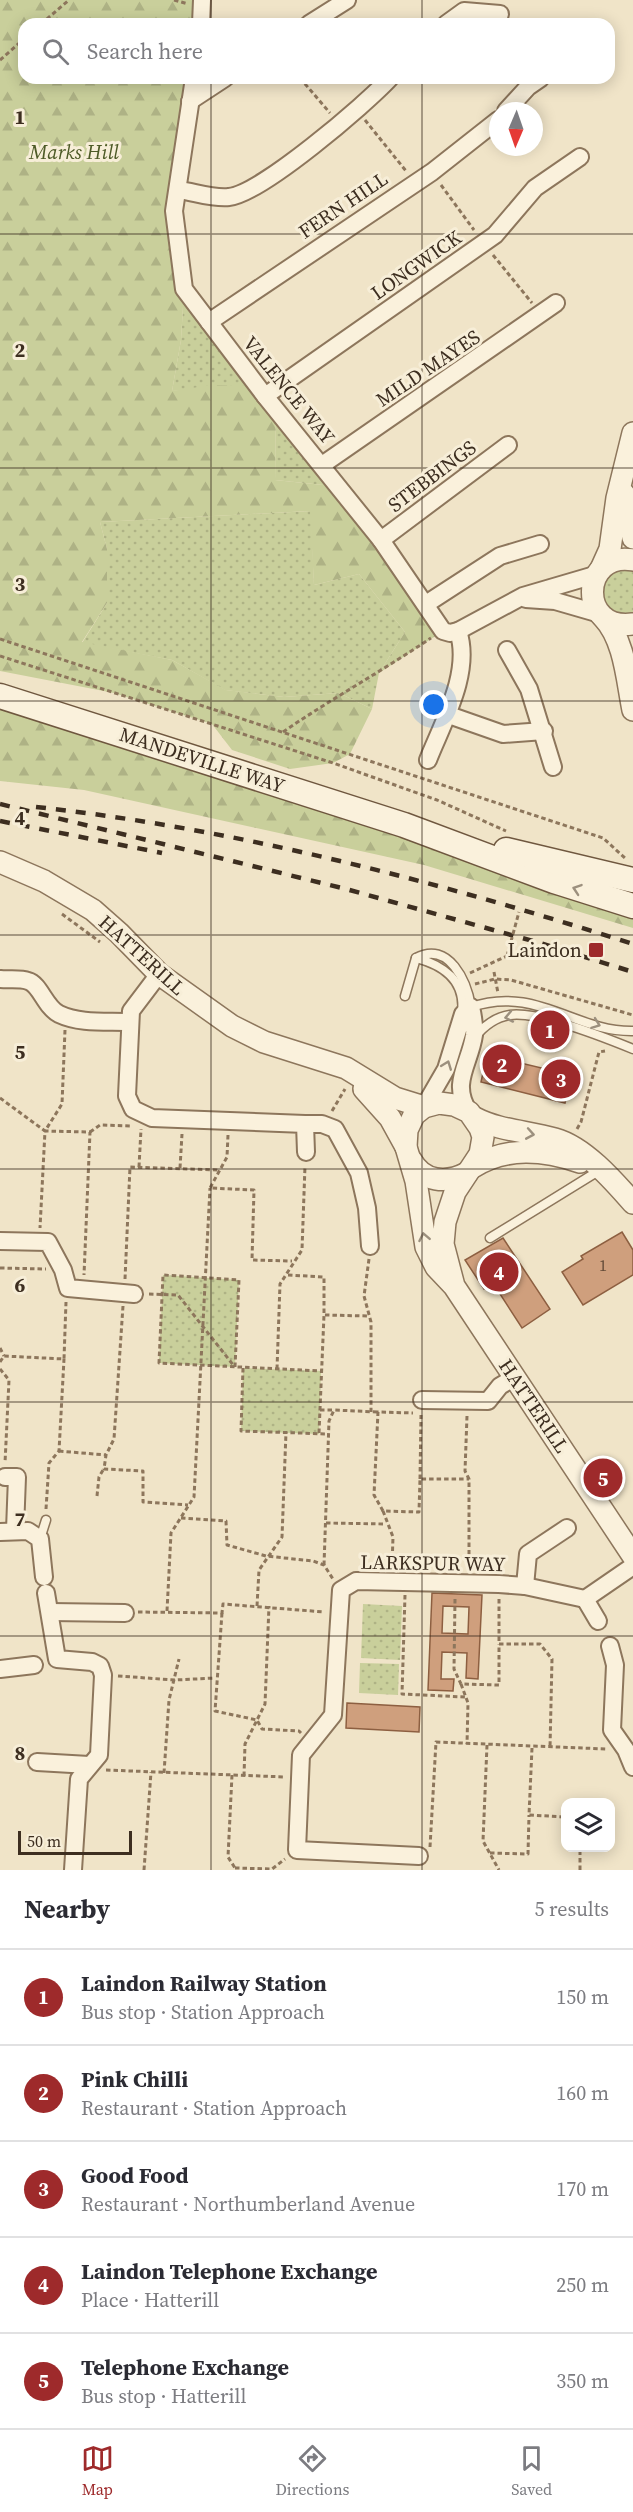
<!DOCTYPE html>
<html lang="en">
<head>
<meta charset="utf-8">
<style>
  :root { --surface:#fff; --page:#f7f7f7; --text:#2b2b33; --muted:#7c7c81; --line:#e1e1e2; --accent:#9e2a2b }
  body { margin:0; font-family:"Source Serif 4",serif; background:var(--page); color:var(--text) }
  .controls { position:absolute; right:18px; bottom:18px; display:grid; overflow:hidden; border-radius:12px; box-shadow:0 3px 15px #0003 }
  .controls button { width:54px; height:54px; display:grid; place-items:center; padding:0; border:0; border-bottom:2px solid var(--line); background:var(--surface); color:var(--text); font:30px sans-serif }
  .compass { position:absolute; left:489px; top:102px; width:54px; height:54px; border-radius:50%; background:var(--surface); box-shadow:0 3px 15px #0003; rotate:182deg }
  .scale { position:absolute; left:18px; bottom:15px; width:114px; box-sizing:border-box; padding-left:6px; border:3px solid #3d2e20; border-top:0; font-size:16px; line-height:21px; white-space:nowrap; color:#3d2e20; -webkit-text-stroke:4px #f7eed8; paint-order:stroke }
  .you { position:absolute; left:434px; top:705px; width:21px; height:21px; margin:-15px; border:4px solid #fff; border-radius:50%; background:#1a73e8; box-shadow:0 0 0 9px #1a73e833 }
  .badge { display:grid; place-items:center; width:39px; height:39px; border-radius:50%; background:var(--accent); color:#fff; font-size:20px; font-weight:700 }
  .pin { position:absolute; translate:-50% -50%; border:3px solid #fff; box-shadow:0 2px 6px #0006 }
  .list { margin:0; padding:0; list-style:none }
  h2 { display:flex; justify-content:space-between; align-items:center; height:78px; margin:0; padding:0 24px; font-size:26px }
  h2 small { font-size:20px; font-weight:400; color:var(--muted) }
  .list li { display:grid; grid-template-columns:39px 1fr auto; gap:18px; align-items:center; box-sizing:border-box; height:96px; padding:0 24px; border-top:2px solid var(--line) }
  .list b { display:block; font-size:22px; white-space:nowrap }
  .list p { margin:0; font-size:20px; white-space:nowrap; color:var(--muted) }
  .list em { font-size:20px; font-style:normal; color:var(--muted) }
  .icon { flex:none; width:33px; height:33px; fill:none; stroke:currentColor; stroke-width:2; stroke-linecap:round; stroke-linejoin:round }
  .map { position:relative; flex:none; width:633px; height:1870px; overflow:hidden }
  .search { position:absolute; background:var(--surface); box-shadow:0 3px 15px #0003; left:18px; right:18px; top:18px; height:66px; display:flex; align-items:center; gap:15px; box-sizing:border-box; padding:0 21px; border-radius:18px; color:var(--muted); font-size:22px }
  .sheet { height:558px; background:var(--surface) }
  nav { display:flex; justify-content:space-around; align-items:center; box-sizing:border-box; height:84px; border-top:2px solid var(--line); background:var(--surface); font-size:16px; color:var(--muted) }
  nav a { display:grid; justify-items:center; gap:3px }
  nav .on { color:var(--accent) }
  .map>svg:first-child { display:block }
  .grass { fill:url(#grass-dots) }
  .forest { fill:url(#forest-firs) }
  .building { fill:#cf9f7d; stroke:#8d5f41; stroke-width:1.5; fill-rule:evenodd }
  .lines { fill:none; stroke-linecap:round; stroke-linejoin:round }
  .service-casing { stroke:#8d765c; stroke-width:11 }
  .minor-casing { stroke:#8d765c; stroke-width:20 }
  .tertiary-casing { stroke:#8d765c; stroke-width:24 }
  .secondary-casing { stroke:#6f573f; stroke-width:27 }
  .path { stroke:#8d765c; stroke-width:3; stroke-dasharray:4.5 3; stroke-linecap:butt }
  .service { stroke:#faf1dc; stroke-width:8 }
  .minor { stroke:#faf1dc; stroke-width:16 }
  .tertiary { stroke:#faf1dc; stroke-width:21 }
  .secondary { stroke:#faf1dc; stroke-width:24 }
  .rail { stroke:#3d2e20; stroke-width:4.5; stroke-dasharray:10 10; stroke-linecap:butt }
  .path-bridge { stroke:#8d765c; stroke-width:3; stroke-dasharray:4.5 3; stroke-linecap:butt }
  .oneway { stroke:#9c907e }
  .grid { fill:none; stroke:#3d2e20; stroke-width:1.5; stroke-opacity:0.55 }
  .poi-dot { fill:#9e2a2b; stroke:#f7eed8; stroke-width:2 }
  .labels { text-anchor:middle; stroke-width:6; stroke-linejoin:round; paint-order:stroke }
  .number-label { font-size:16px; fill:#624a37 }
  .park-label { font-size:20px; font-style:italic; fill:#4d5a26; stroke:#f7eed8 }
  .street-label { font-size:20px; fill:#3d2e20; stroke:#f7eed8 }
  .poi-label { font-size:20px; fill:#3d2e20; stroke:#f7eed8; text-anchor:end }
  .grid-label { font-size:20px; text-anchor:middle; font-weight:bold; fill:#3d2e20; stroke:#f7eed8; stroke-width:6; stroke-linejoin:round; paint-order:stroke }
</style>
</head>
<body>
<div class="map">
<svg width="633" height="1870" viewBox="0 0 633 1870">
  <defs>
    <pattern id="grass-dots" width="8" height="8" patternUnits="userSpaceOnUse" patternTransform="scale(1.5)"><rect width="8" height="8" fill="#c9cf9b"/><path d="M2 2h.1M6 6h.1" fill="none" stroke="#aeb285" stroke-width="1.8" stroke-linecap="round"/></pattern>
    <pattern id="forest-firs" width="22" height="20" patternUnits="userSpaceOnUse" patternTransform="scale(1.5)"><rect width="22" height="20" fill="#c9cf9b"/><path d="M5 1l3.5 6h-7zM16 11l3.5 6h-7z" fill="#aeb285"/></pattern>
  </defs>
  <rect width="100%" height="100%" fill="#f0e4c8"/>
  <g class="grass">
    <path d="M184,289L257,386L172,391L181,340Z"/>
    <path d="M276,410L333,486L275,480Z"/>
    <path d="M311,511L314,585L359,574L405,632L379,673L372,709L339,693L284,697L225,690L172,660L82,643L107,603V549L100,522Z"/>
    <path d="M633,570V615C615,618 593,602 604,582C606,578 611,574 614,571Z"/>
    <path d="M163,1275L239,1280L235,1367L159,1363Z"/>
    <path d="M243,1368L321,1371L319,1434L241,1431Z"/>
    <path d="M363,1604L402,1606L400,1660L361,1658Z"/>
    <path d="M360,1663L399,1664L398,1695L359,1693Z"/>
  </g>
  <g class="forest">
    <path d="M0,0H201L198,24H24V78H193L179,190L184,290L181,340L172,391L212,385L257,386L276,410L275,480L333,486L443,631L379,673L405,632L359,574L314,585L310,511L100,522L107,549V603L82,642L172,660L226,690L284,697L339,693L372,709L350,754L333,763L290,769L232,750L212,724L114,693L0,671Z"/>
    <path d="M0,696L633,906V928L424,865L84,790L0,781Z"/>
  </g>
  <g class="building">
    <path d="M487,1055L571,1075L565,1103L481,1082Z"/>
    <path d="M622,1232L633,1250V1275L583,1305L562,1272L583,1259L581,1256Z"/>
    <path d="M503,1238L550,1309L522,1328L493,1283L484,1289L465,1260Z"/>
    <path d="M432,1593L482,1595L478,1679L466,1678L467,1653L442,1652L441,1679H454L453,1691L428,1690ZM443,1606L469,1607L468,1634L442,1633Z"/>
    <path d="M347,1703L420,1707L419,1732L346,1728Z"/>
  </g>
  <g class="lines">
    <g class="service-casing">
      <g id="service">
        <path d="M416,958C443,965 466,981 462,1013"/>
        <path d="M405,996L416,958C449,940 467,982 471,1007C536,985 575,1032 633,1031"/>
        <path d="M475,1037C484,1026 496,1017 510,1015C537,1011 606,1038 633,1049"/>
        <path d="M490,1238L600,1170"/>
        <path d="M40,1539L46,1520"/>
      </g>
    </g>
    <g class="minor-casing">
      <g id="minor">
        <path d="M201,24L202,0"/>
        <path d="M309,24L347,0"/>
        <path d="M446,24L464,11L500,14"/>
        <path d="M194,78L174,211L184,289L265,396L381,540L443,631L450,633L458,631L523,596L598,574"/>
        <path d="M190,101L225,78"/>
        <path d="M506,111L528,87L541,78"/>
        <path d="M179,190C194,192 214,199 229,197C261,194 366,104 390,78"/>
        <path d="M209,322L432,172L498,120"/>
        <path d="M265,396L495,235L535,188L580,157"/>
        <path d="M322,465L556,303"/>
        <path d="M381,540L508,445"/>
        <path d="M526,599L555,601L600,614"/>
        <path d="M426,604L500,556L540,544"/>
        <path d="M507,650L529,689L553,767"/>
        <path d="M446,714L503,734L544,731"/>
        <path d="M428,760C443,722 472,672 458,631"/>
        <path d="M159,974L131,1011L127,1096L133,1109L152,1118L305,1124L306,1152"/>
        <path d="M0,979C8,980 20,978 28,981C40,984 45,1007 59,1014C80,1024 106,1021 129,1022"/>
        <path d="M424,1107L446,1069L463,1014L471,1007C473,1016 475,1026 474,1035C470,1064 450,1083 469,1112"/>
        <path d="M305,1124H322L335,1129L359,1173L367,1208L370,1246"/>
        <path d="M0,1241L48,1242L63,1270L68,1288L134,1294"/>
        <path d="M422,1400L488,1401L500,1386L515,1377"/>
        <path d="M5,1477H17L15,1530"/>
        <path d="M0,1532L28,1531L40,1539L44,1577"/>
        <path d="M525,1586L528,1554L567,1528"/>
        <path d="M46,1593L57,1659L92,1662L100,1666L103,1675L99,1755L79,1779L73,1870"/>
        <path d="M585,1599L598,1621"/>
        <path d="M50,1612L125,1613"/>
        <path d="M610,1646L615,1665L612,1730L626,1750L633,1767"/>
        <path d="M0,1669L34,1665"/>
        <path d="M37,1762L89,1765"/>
        <path d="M419,1856L297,1850L301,1755L333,1715L341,1590L356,1581L499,1584L525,1586L585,1599L633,1566"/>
      </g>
    </g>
    <g class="tertiary-casing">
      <g id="tertiary">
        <path d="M624,494L633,538"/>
        <path d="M633,560C580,551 578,632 633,624"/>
        <path d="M601,569L610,549L617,498L633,433"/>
        <path d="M603,617C625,640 627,681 633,710"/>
        <path d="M0,862L44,881L93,910L119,933L159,974L232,1026L264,1042L346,1068L395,1098L424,1107"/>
        <path d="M364,1089L390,1118L406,1147"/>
        <path d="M475,1118C500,1131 528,1131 555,1139C584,1147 613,1180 633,1203"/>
        <path d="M411,1160C423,1182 446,1184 467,1173"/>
        <path d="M473,1167C507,1146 544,1150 580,1162"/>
        <path d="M454,1286L436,1267L426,1247L416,1181L406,1147L407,1130L414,1115L424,1107L439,1103L454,1105L469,1112L480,1128L483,1137L480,1154L455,1192L445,1222L443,1244L454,1286L633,1556"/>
      </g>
    </g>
    <g class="secondary-casing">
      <g id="secondary">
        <path d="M0,696L404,825L554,881L633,906"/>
        <path d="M506,850L633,880"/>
      </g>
    </g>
    <g class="path">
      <path d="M174,0L188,4"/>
      <path d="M41,24L69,0"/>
      <path d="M0,60L24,39"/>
      <path d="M300,78L330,113"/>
      <path d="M365,120L406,171"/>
      <path d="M441,185L474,230"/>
      <path d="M493,255L532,303"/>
      <path d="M0,639L603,838L625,858"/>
      <path d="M0,656L333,763L437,800L506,831"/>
      <path d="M283,732C331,699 382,671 431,638"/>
      <path d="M62,914L100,942"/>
      <path d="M494,972L498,993"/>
      <path d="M470,973L507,956"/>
      <path d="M475,984L495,979L511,980L633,1015"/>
      <path d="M65,1030L62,1104L45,1131L90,1132L84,1275"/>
      <path d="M0,1098L45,1131L40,1228"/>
      <path d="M332,1111L345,1089"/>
      <path d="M577,1129L581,1122L599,1052L605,1051"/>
      <path d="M90,1132L100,1125L130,1126"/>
      <path d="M228,1135L227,1157L210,1188L254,1190L252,1260L292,1261"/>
      <path d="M139,1167L141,1129"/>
      <path d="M180,1168L182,1134"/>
      <path d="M369,1259L364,1296L371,1322V1412"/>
      <path d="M0,1268L46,1269"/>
      <path d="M288,1275L324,1277V1315L368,1316"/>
      <path d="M125,1279L130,1167L220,1170"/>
      <path d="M149,1294L178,1295L234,1366"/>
      <path d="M123,1306L114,1439L106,1455L104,1469L143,1471V1502L188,1505"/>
      <path d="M0,1348L4,1356"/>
      <path d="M0,1362L4,1356L64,1359L66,1302"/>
      <path d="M235,1367L239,1280L163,1275L159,1363L321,1371"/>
      <path d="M243,1368L241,1431L328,1434"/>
      <path d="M0,1369L9,1380L5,1463"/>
      <path d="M277,1369L280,1284L302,1250L305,1166"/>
      <path d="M320,1410H334"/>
      <path d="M467,1416L465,1471L469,1479V1570"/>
      <path d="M319,1433L324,1315"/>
      <path d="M59,1451L106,1455"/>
      <path d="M420,1479L421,1415"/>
      <path d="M97,1496L99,1477L103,1470"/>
      <path d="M46,1509L49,1463L59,1451L64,1359"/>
      <path d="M383,1511L374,1495L378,1412L413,1413"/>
      <path d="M181,1518L226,1521L227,1545L266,1556L313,1561L324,1565L333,1579"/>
      <path d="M326,1523L386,1524"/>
      <path d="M324,1565L329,1421L334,1410L378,1412"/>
      <path d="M392,1566L393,1537L383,1511L419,1512L420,1479H469"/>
      <path d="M405,1595L402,1694L465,1697"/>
      <path d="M455,1599L454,1669L461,1684L499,1685V1644"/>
      <path d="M499,1599V1644H540L552,1659L550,1748"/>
      <path d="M257,1606L259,1570L282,1537L286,1432"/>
      <path d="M167,1611L171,1533L194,1497L210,1188"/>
      <path d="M138,1612L222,1613L223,1604L324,1612"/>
      <path d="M222,1613L215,1711L257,1720L262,1729L299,1731L301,1733"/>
      <path d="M118,1676L175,1680L215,1678"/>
      <path d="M461,1684L468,1703L467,1744"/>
      <path d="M487,1745L483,1841L499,1870"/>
      <path d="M532,1748L529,1815L566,1817"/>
      <path d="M106,1770L285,1777"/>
      <path d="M164,1773L169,1700L179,1659"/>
      <path d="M232,1775L228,1857L235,1868"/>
      <path d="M244,1776L245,1744L265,1704L269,1606"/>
      <path d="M430,1847L436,1742L606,1749"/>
      <path d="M490,1853L528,1854L529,1815"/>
      <path d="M235,1868L272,1869L285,1859"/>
      <path d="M144,1870L151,1772"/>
      <path d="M580,1870V1848"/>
    </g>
    <use href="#service" class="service"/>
    <use href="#minor" class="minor"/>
    <use href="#tertiary" class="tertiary"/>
    <use href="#secondary" class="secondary"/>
    <g class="rail">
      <path d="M0,804L346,889L540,943L633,972"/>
      <path d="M36,807C239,829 439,882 633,944"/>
      <path d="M0,821L162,853"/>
    </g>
    <path class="path-bridge" d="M507,956L519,912"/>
  </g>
  <defs><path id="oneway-chevron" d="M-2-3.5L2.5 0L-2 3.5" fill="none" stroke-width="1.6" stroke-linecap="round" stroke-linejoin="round" transform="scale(1.5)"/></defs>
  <g class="oneway">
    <use href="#oneway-chevron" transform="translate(577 889) rotate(-161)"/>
    <use href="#oneway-chevron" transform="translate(509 1017) rotate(169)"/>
    <use href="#oneway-chevron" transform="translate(596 1024) rotate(20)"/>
    <use href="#oneway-chevron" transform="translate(447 1065) rotate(-69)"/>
    <use href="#oneway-chevron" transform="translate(530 1134) rotate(10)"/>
    <use href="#oneway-chevron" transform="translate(424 1237) rotate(-101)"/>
  </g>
  <path class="grid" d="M211,0V24M422,0V24M211,78V1870M422,78V1870M0,234H633M0,468H633M0,701H633M0,935H633M0,1169H633M0,1402H633M0,1636H633"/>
  <rect class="poi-dot" x="588" y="942" width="16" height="16" rx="3"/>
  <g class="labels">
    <g class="number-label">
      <text x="603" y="1271">1</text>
    </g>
    <g class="park-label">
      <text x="74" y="159">Marks Hill</text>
    </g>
    <g class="street-label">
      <text transform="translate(343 205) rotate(-34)" y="7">FERN HILL</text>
      <text transform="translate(416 265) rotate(-35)" y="7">LONGWICK</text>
      <text transform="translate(428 368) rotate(-34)" y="7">MILD MAYES</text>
      <text transform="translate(289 390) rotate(51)" y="7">VALENCE WAY</text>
      <text transform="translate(432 476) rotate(-37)" y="7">STEBBINGS</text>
      <text transform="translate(202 760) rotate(18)" y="7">MANDEVILLE WAY</text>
      <text transform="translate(142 955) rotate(42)" y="7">HATTERILL</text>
      <text transform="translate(534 1406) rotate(56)" y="7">HATTERILL</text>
      <text transform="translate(433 1563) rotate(1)" y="7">LARKSPUR WAY</text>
    </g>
    <g class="poi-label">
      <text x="582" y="957">Laindon</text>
    </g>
  </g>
  <g class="grid-label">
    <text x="20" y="124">1</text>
    <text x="20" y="357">2</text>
    <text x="20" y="591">3</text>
    <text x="20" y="825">4</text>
    <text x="20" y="1059">5</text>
    <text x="20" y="1292">6</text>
    <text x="20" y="1526">7</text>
    <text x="20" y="1760">8</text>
  </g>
</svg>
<div class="controls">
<button><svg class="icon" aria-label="layers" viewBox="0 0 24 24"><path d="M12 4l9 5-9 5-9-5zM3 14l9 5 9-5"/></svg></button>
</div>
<svg class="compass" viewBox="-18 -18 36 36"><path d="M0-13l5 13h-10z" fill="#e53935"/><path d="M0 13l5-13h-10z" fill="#7c7c81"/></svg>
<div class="scale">50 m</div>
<div class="you"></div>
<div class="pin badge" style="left:550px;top:1030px">1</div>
<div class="pin badge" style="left:502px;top:1064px">2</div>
<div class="pin badge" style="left:561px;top:1079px">3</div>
<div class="pin badge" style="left:499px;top:1272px">4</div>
<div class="pin badge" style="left:603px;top:1478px">5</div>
<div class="search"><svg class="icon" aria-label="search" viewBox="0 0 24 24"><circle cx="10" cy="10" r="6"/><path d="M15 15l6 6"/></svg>Search here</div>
</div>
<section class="sheet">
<h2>Nearby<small>5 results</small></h2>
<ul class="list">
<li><span class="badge">1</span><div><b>Laindon Railway Station</b><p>Bus stop · Station Approach</p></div><em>150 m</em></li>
<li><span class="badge">2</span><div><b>Pink Chilli</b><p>Restaurant · Station Approach</p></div><em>160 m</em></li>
<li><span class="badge">3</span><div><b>Good Food</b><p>Restaurant · Northumberland Avenue</p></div><em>170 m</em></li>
<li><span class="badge">4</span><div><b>Laindon Telephone Exchange</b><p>Place · Hatterill</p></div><em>250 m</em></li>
<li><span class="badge">5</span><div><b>Telephone Exchange</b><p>Bus stop · Hatterill</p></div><em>350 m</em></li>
</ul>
</section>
<nav>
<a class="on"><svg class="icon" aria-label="map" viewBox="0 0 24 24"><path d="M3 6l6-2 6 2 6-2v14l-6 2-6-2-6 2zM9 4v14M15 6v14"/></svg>Map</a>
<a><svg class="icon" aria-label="directions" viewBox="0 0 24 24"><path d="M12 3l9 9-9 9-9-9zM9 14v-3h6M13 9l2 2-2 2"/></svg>Directions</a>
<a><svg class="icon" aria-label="saved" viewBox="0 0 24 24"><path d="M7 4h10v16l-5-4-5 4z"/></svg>Saved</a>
</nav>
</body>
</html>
